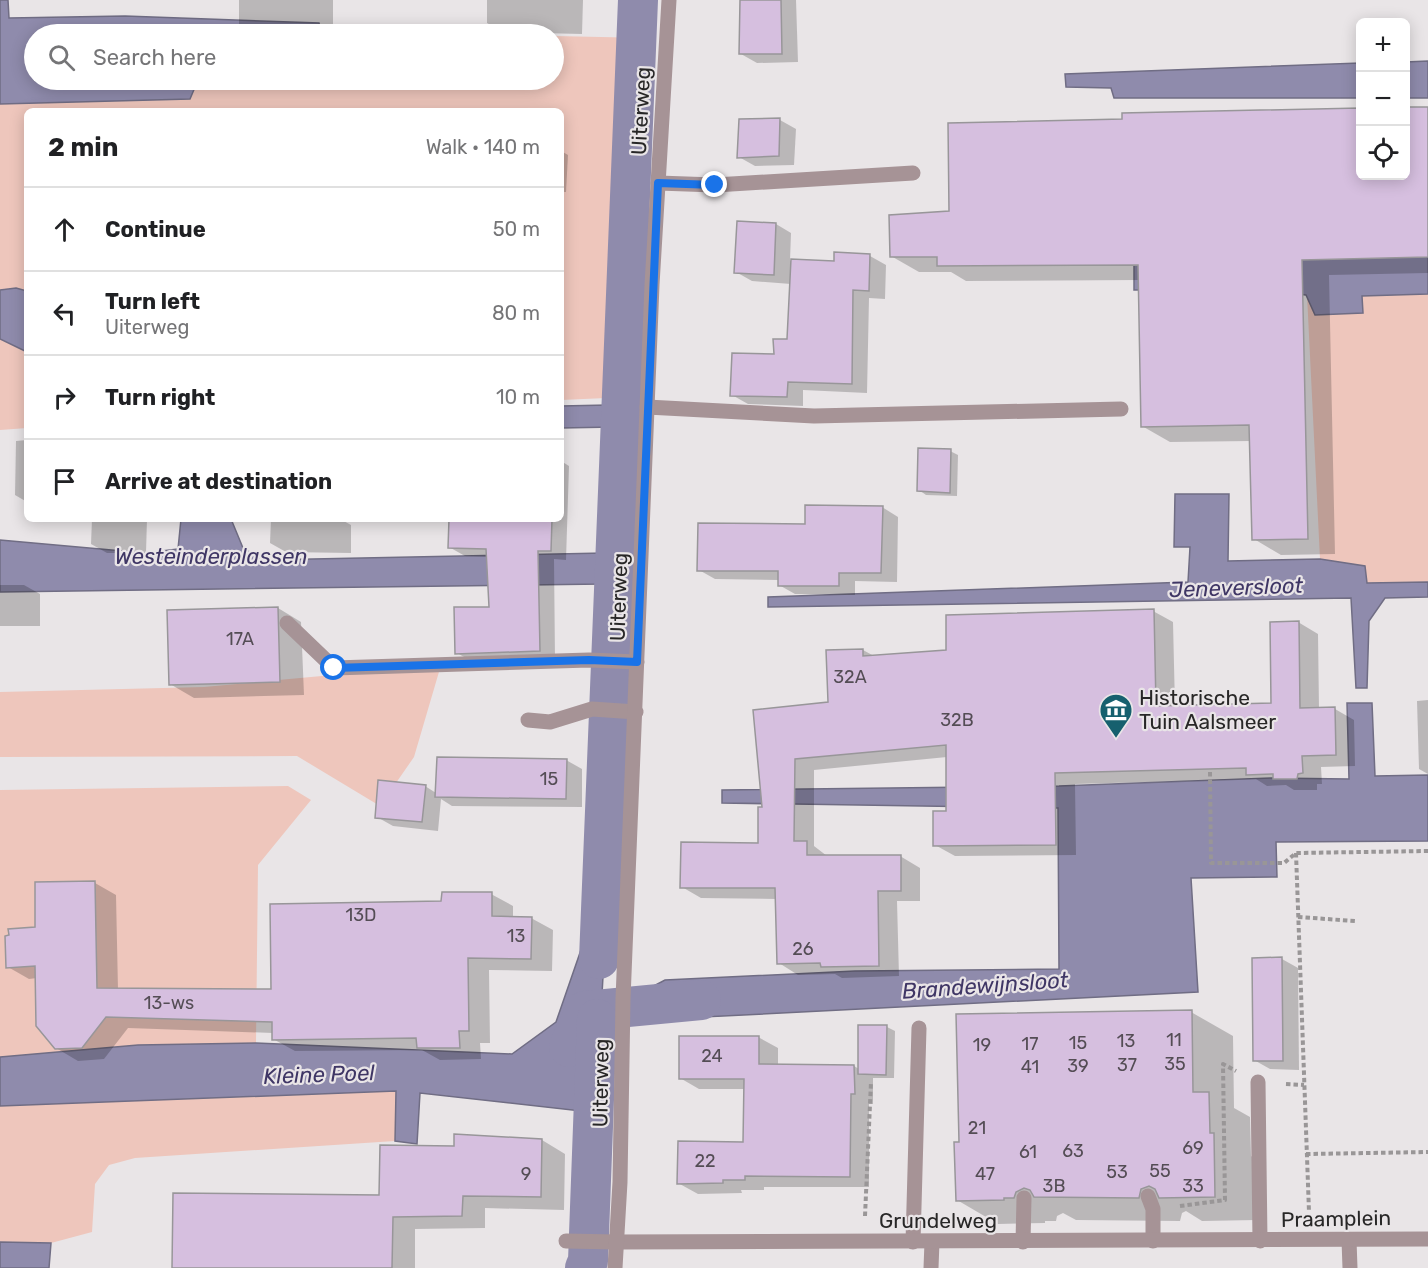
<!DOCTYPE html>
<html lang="en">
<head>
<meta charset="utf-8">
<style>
  :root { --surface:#fff; --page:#f2f2f2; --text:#202124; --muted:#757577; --line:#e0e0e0 }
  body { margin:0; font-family:Rubik,sans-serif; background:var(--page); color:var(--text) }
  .controls { position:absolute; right:18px; top:18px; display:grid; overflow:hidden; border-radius:9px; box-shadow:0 3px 15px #0003 }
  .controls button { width:54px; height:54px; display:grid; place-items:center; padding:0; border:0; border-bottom:2px solid var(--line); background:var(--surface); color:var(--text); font:30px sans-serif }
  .stop { position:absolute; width:18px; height:18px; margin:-14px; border:4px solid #1a73e8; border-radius:50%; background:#fff }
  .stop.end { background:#1a73e8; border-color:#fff; box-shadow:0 2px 6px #0008 }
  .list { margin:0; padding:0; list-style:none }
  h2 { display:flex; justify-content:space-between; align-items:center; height:78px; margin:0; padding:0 24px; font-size:26px }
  h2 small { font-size:20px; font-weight:400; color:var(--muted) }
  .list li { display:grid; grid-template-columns:39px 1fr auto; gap:18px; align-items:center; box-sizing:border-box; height:84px; padding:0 24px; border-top:2px solid var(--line) }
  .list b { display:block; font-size:22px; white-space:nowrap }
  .list p { margin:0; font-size:20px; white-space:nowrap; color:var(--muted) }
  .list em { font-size:20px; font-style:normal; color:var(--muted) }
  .icon { flex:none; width:33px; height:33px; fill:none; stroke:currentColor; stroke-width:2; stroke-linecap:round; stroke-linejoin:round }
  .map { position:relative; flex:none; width:1428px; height:1268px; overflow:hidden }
  .search { position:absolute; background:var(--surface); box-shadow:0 3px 15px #0003; left:24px; top:24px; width:540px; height:66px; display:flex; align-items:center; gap:15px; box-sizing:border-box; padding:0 21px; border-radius:33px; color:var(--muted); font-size:22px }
  .panel { position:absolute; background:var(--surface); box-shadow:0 3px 15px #0003; left:24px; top:108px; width:540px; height:414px; border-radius:9px }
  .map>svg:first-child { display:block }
  .green { fill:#eec6bc }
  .water { fill:#8f8bac; stroke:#706d84; stroke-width:1.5 }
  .pier { fill:#e9e5e7 }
  .shadow { fill:#0003 }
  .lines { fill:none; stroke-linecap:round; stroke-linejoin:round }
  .canal { stroke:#8f8bac; stroke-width:40 }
  .building { fill:#d6bfdf; stroke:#989699; stroke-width:1.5 }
  .path { stroke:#999697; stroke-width:4; stroke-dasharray:4.5 3; stroke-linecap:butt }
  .lane { stroke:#a69396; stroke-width:15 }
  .street { stroke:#a69396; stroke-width:15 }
  .route { stroke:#1a73e8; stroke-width:8 }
  .labels { text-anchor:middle; stroke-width:4.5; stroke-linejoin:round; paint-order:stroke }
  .number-label { font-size:18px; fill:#544d55 }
  .street-label { font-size:21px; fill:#282727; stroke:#e9e5e7 }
  .poi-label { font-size:21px; fill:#282727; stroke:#e9e5e7; text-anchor:start }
  .water-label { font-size:22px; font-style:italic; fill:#3f3665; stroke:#e9e5e7 }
</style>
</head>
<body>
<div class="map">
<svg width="1428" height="1268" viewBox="0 0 1428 1268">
  <rect width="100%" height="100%" fill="#e9e5e7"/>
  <g class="green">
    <path d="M554,36L648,38L629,397L561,400V111H27V291L16,288L0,290V104L189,99L198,80H554Z"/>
    <path d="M1428,294V582L1366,583L1365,566L1320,559L1307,295L1363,313L1362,296Z"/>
    <path d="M0,339L27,352V428L0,430Z"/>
    <path d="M441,665L414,757L380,806L297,756L0,757V692L204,687Z"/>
    <path d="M288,786L311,800L258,865L256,1043L138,1045L0,1057V790Z"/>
    <path d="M396,1091L395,1141L135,1158L109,1165L95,1184L92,1232L51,1243L0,1242V1106Z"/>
  </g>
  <g class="water">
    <path d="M0,0H8L9,18L125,16L319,23L321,34H34V80H198L190,99L0,104Z"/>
    <path d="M1428,61V98H1406V62Z"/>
    <path d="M1360,63V98H1114L1111,88L1066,87L1065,74Z"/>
    <path d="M1134,252L1428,256V294L1362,296L1363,313L1315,315L1306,295L1249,289L1134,290Z"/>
    <path d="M16,288L27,291V352L0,339V290Z"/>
    <path d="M608,405L613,427L561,428V406Z"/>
    <path d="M1175,494H1229L1228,561L1320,559L1365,566L1367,583L1428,582V597L1385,598L1369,621L1367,688H1356L1351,598L768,607V597L1188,582L1190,547H1174Z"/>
    <path d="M181,519H231L243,548L263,560L604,553L602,584L0,592V540L145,553L178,549Z"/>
    <path d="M1347,703H1372L1375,776L1428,775V841L1276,842L1277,877L1191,878L1198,992L643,1020L646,990L665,980L855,971L1059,969L1058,808L722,803V790L1059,786L1271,778L1349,779Z"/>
    <path d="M584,901L607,904L598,1067L581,1111L420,1093L417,1144L395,1141L396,1091L0,1106V1057L138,1045L256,1043L512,1054L556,1022L583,944Z"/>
    <path d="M0,1242L51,1243L49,1268H0Z"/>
  </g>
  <path class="pier" d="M647,994L646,1020L641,1021L642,995Z"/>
  <g class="shadow">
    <path d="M239,0H333V32L255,33L239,24Z"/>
    <path d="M487,0H583L582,34L503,32L487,23Z"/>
    <path d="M741,0H796L798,62L757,63L741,54Z"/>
    <path d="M1428,108V273L1329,275L1335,554L1281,555L1254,539L1251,441L1170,442L1142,426L1140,280L966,281L951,272H919L891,256L951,213L1123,121V115L1360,110V176H1406V109Z"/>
    <path d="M780,120L796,129L794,165L755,166L739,157Z"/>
    <path d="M561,151L568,155L566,192H561Z"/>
    <path d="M776,224L791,233L790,261L835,263V254L870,256L886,265L885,299L869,298L867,393L803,390V406L748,404L732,395L788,341L791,284L752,281L736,272Z"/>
    <path d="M27,440V502L15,495L16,441Z"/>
    <path d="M950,451L958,455L957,496L926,495L919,490Z"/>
    <path d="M561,461L569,466L566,560L554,559L555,660L473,662L457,653L490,608L488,557L465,556L449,547L450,519H561Z"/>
    <path d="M882,507L898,517L897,582L855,581V595L795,594L779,585V580L715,579L699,570L806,526Z"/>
    <path d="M92,519H147L146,553H107L91,544Z"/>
    <path d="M271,519H340L351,525V553L286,552L270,543Z"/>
    <path d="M0,585H24L40,594V626H0Z"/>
    <path d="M278,608L301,622L304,695L194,698L170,684Z"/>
    <path d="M1153,611L1173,622L1175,707L1273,704L1298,622L1318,634L1319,709H1335L1354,720L1355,766L1321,767L1322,784H1317V790H1294L1286,785L1267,786L1256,779L1075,784L1076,855L955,856L935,845L948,812L947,757L814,770V846L827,856H900L920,868V901H897L899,976L842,978L835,974L798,975L779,963L777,899L701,898L682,887L760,844L764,808L863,650L874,656L948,652Z"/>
    <path d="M1428,700V774L1419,769L1417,701Z"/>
    <path d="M566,760L582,769V807L452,806L441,799L438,831L393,826L377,817L425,786L436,793Z"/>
    <path d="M95,883L116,895L118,990H273L443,902L491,894L513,906V918H531L553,930L552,971L489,970L490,1043H480L481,1059L440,1060L422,1050L295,1051L273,1039V1033L128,1028L104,1059L78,1061L56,1048L37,978L29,979L8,967L37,929Z"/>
    <path d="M1254,959H1282L1298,968L1299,1070L1270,1069L1254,1060Z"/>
    <path d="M1191,1012L1233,1036L1234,1108L1250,1117L1251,1156L1254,1158L1256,1220L1202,1221L1186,1211L1182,1213L1180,1221L1076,1220L1063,1213L1057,1216L1056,1221H1045V1223L998,1224L957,1200L960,1143Z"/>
    <path d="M887,1027L895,1031L894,1078H873V1104H869V1187H764V1190H741L742,1193L698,1194L678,1183L745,1143V1089H699L680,1078L758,1037L778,1048V1066H854L859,1069Z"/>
    <path d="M542,1140L565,1154L564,1210L485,1208V1228L415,1229V1268H174L381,1196L455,1147Z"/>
  </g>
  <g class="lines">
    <g class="canal">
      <path d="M599,959L638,0"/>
      <path d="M569,1047L585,1011L701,1000"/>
      <path d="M585,1268L588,1261L597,1019"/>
    </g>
  </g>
  <g class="building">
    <path d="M740,0H781L782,54H739Z"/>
    <path d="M1406,107H1428V257L1302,260L1308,539L1252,540L1249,425L1141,427L1138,265L937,266V257H890L889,215L949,211L948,123L1122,119V113L1360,108V176H1406Z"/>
    <path d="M780,118L779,156L737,158L739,119Z"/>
    <path d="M737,221L776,223L774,275L734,273Z"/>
    <path d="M834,252L870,254L869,291L853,290L852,384L788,382L787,397L730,396L732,353L774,354L773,339H787L791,259L834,261Z"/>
    <path d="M918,448L951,449L950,493L917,491Z"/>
    <path d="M805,505L883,506L881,573H839V586H778V571H697L698,523L805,524Z"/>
    <path d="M449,519H552L551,551H538L540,651L455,654L454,607H489L486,549L448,548Z"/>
    <path d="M278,607L280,682L169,685L167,610Z"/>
    <path d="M1154,609L1156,706L1271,703L1270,622L1299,621L1300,708L1335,707L1336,755L1302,756L1303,773L1298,774L1297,779H1273V774L1246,775V768L1055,773L1056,845L933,846V811H946V745L795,759L794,841H807V855H901V891H878L879,966L821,967L820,963L777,964L775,888H680L681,842L758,843V807H762L753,710L828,702L826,650L863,649V656L946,650V615Z"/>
    <path d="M437,757L567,759L566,799L435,797Z"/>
    <path d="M378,780L426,785L422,822L375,818Z"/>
    <path d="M95,881L97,988L271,989L270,904L441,901L442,892H492V916L532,917L531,959L468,958L469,1031H459L460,1048H417L416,1038L272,1040V1022L106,1017L82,1048L55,1049L36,1026L35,966L6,968L5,936L9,935L8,929L35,927V882Z"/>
    <path d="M1282,957L1283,1061H1253L1252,958Z"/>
    <path d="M1192,1010L1193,1092H1209L1210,1133H1214L1215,1197L1159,1198L1155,1189L1149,1186L1141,1189L1139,1198L1034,1197L1030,1190L1024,1188L1016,1192L1014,1198H1004V1200L956,1201L954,1142H959L956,1014Z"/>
    <path d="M858,1025H887L886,1075L858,1074Z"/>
    <path d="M679,1036H759V1064L854,1065L855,1094H851L850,1177L745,1176V1180H723V1183L677,1184L678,1141L743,1142L744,1079H679Z"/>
    <path d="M454,1134L542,1139L541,1197L463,1196L462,1216L393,1217L392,1268H172L173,1193L379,1195L380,1145L454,1146Z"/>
  </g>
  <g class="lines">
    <g class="path">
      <path d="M1210,772L1211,863H1284L1296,853L1428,851"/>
      <path d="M1296,853L1309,1212"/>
      <path d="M1298,917L1355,921"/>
      <path d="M1286,1084L1304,1085"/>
      <path d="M1306,1154L1428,1152"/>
      <path d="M1180,1206L1225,1200L1223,1064L1236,1071"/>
      <path d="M865,1216L871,1082"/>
    </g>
    <g class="lane">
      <path d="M658,183L715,185L913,173"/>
      <path d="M647,407L814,416L1121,409"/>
      <path d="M287,623L334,668L589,660L637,662"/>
      <path d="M528,720L550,722L592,709L636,712"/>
      <path d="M1258,1082L1260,1241"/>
      <path d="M1148,1196L1153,1209V1241"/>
      <path d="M1349,1240L1350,1268"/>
      <path d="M566,1241L616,1242"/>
      <path d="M913,1242L919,1028"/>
      <path d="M1023,1242L1024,1198"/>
      <path d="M931,1268L932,1242"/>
    </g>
    <g class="street">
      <path d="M616,1242L1428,1239"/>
      <path d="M615,1268L620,1182L623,999L652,285L669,0"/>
    </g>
  </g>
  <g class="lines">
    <path class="route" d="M334,668L589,660L637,662L658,183L715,185"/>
  </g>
  <defs>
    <g id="museum-pin" transform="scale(1.725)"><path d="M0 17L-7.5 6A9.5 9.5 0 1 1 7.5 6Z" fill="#16606e" stroke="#e9e5e7"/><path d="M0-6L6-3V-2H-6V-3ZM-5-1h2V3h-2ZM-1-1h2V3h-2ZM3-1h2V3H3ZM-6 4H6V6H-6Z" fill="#fff"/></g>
  </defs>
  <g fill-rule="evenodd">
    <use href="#museum-pin" x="1116" y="710"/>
  </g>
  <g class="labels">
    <g class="number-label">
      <text x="240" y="645">17A</text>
      <text x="850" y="683">32A</text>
      <text x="957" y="726">32B</text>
      <text x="549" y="785">15</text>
      <text x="361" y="921">13D</text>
      <text x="516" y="942">13</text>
      <text x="803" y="955">26</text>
      <text x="169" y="1009">13-ws</text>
      <text x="1174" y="1046">11</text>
      <text x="1126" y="1047">13</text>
      <text x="1078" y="1049">15</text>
      <text x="1030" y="1050">17</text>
      <text x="982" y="1051">19</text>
      <text x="712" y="1062">24</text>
      <text x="1175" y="1070">35</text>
      <text x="1127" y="1071">37</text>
      <text x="1078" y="1072">39</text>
      <text x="1030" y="1073">41</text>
      <text x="977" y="1134">21</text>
      <text x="1193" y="1154">69</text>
      <text x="1073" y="1157">63</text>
      <text x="1028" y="1158">61</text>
      <text x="705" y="1167">22</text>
      <text x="1160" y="1177">55</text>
      <text x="1117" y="1178">53</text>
      <text x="526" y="1180">9</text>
      <text x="985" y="1180">47</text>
      <text x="1054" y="1192">3B</text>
      <text x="1193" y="1192">33</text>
    </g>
    <g class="street-label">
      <text transform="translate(641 111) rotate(-87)" y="7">Uiterweg</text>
      <text transform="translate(619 597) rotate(-88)" y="7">Uiterweg</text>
      <text transform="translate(601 1083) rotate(-89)" y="7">Uiterweg</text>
      <text transform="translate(1336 1219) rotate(-1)" y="7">Praamplein</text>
      <text x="938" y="1228">Grundelweg</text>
    </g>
    <g class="poi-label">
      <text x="1139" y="705">Historische<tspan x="1139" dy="24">Tuin Aalsmeer</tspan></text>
    </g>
    <g class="water-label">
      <text x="211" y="564">Westeinderplassen</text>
      <text transform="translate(1236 587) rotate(-2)" y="8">Jeneversloot</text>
      <text transform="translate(985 985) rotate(-4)" y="8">Brandewijnsloot</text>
      <text transform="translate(319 1074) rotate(-2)" y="8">Kleine Poel</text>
    </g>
  </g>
</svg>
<div class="controls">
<button>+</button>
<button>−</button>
<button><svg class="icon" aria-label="locate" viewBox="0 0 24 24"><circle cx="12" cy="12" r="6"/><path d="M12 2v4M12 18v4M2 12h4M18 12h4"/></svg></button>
</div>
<div class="stop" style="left:334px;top:668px"></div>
<div class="stop end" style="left:715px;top:185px"></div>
<div class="search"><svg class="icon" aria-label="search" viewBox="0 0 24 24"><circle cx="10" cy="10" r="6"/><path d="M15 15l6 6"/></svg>Search here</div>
<section class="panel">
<h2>2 min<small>Walk · 140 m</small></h2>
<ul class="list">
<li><svg class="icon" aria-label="ahead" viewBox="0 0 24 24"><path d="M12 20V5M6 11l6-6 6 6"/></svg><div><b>Continue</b></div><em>50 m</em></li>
<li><svg class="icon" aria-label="left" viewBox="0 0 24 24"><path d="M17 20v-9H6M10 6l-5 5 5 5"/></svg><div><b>Turn left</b><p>Uiterweg</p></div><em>80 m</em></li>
<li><svg class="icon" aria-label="right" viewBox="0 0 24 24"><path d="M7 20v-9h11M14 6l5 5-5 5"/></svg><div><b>Turn right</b></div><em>10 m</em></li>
<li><svg class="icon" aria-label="arrive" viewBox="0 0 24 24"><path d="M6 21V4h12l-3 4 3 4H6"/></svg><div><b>Arrive at destination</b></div></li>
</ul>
</section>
</div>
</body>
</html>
